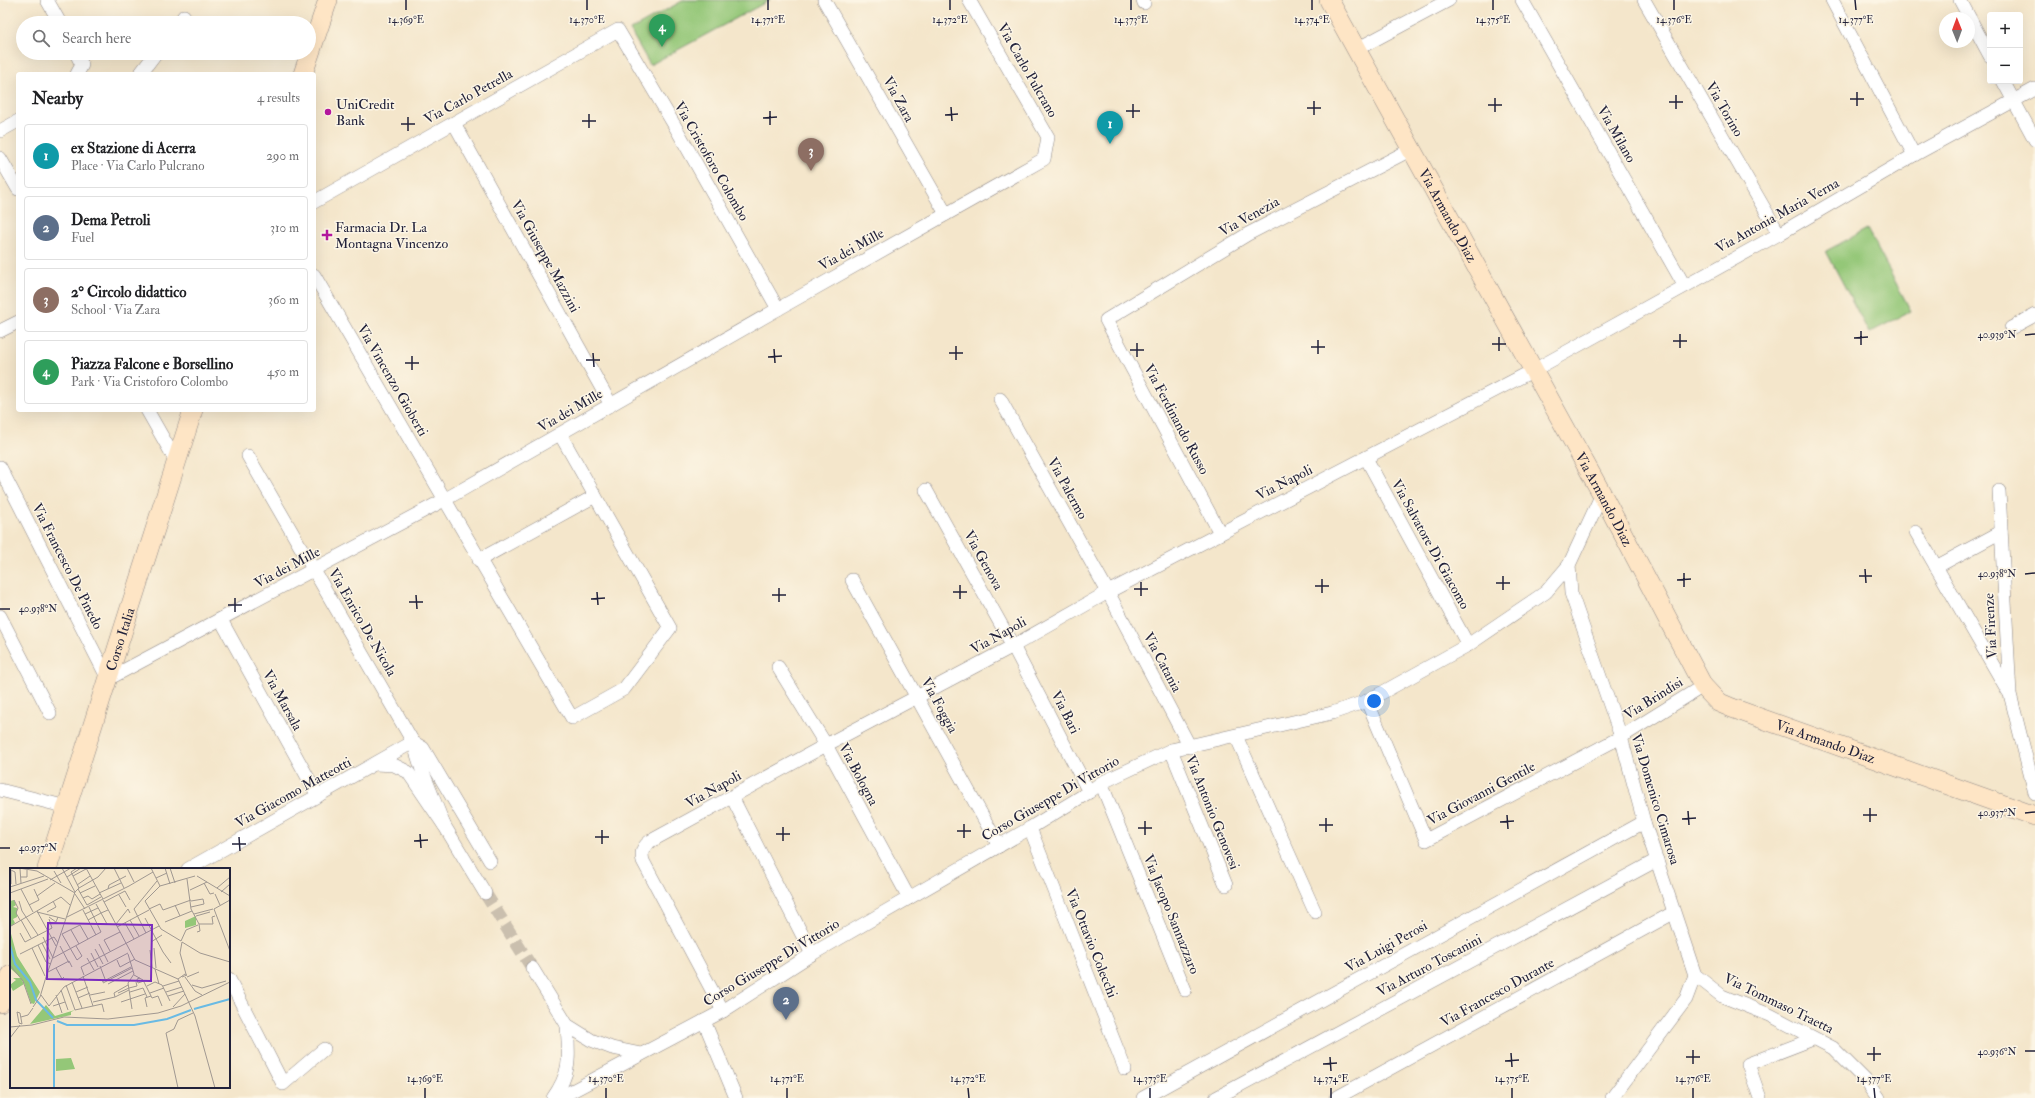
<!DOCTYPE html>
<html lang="en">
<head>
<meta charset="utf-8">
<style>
  :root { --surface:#fff; --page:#f6f6f6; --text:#202124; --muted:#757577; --line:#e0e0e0; --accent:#0b8043 }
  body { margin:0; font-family:"IM FELL Double Pica",serif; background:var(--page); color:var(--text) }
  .controls { position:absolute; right:12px; top:12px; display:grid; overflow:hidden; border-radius:4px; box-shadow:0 4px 16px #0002 }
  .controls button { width:36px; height:36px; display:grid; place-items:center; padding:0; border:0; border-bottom:1px solid var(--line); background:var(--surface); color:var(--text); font:20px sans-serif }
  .compass { position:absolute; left:1939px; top:12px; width:36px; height:36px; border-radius:50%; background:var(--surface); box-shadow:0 4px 16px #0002; rotate:359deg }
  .you { position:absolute; left:1374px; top:701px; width:14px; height:14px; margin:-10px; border:3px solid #fff; border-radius:50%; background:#1a73e8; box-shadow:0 0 0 6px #1a73e833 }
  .badge { display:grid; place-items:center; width:26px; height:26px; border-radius:50%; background:var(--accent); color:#fff; font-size:13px; font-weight:700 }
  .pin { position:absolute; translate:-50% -33px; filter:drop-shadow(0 1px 2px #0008) }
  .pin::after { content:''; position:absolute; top:21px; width:14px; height:12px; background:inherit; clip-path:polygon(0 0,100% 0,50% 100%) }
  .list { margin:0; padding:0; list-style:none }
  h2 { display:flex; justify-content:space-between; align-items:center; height:52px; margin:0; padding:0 16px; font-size:17px }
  h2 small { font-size:13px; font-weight:400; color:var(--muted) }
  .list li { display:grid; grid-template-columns:26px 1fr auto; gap:12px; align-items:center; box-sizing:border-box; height:64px; margin:0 8px 8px; padding:0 8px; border:1px solid var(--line); border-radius:4px }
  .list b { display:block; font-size:15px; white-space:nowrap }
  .list p { margin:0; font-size:13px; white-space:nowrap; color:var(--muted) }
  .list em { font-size:13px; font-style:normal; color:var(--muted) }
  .icon { flex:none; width:22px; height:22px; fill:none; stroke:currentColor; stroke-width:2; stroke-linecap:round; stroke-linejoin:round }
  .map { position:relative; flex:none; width:2035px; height:1098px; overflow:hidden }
  .search { position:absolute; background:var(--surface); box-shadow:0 4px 16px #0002; left:16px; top:16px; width:300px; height:44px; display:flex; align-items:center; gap:10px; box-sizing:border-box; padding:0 14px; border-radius:22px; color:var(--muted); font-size:15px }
  .panel { position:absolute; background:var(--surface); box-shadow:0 4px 16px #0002; left:16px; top:72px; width:300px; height:340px; border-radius:4px }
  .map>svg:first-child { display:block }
  .green { fill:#94c778; stroke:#5b745a }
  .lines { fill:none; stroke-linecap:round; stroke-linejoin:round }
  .minor-tunnel { stroke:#cabfae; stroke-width:13; stroke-dasharray:13 6; stroke-linecap:butt }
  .minor-casing { stroke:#8b8483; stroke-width:14 }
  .secondary-casing { stroke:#8b8483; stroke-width:20 }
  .minor { stroke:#fff; stroke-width:13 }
  .secondary { stroke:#fee5c5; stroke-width:19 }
  .ticks { fill:none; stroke:#22223b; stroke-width:1.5 }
  .poi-dot { fill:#b5179e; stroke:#fcf5e5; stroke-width:1.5 }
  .labels { text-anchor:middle; stroke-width:3; stroke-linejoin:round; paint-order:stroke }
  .street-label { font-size:14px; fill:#22223b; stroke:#fcf5e5 }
  .poi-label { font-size:14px; fill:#22223b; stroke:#fcf5e5; text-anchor:start }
  .inset-river { fill:none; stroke:#69bae4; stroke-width:2 }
  .inset-road { fill:none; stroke:#a09891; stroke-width:1 }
  .view { fill:#7b2cbf; fill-opacity:0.15; stroke:#7b2cbf; stroke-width:2 }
  .inset-edge { fill:none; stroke:#22223b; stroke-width:2 }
  .ticks-label { font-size:10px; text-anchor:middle; fill:#22223b; stroke:#fcf5e5; stroke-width:3; stroke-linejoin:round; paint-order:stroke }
</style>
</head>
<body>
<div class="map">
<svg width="2035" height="1098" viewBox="0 0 2035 1098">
  <rect width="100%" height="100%" fill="#fcf5e5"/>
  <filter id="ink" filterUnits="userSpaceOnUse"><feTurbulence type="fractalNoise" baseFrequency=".025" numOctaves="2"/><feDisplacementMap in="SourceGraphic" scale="8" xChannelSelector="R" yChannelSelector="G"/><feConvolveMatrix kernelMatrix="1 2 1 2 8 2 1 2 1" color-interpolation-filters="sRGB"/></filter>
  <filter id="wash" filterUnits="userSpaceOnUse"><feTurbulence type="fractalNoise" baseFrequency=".012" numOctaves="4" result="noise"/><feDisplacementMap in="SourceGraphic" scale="16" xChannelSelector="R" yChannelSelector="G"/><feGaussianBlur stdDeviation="0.9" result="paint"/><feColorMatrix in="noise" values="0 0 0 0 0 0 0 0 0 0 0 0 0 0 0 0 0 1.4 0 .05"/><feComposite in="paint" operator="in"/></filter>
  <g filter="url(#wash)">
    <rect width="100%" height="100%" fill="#f4e6cb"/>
    <g class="green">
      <path d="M684,0H770L650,65L630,30Z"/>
      <path d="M1867,229L1911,311L1869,333L1826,251Z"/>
    </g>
  </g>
  <g filter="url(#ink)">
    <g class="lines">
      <path class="minor-tunnel" d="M485,893L532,968"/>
      <g class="minor-casing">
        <g id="minor">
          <path d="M47,0L60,23"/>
          <path d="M824,0L946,214"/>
          <path d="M1143,0L1144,3"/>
          <path d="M1522,0L1684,285"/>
          <path d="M1644,0L1779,234"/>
          <path d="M1832,0L1914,155"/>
          <path d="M1960,0L1990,56"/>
          <path d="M179,23L184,16"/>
          <path d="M1357,49L1449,0"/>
          <path d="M76,53L82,65L77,74"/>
          <path d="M140,74L156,53"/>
          <path d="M2003,81L2035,140"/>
          <path d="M454,123L611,405"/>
          <path d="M0,131L18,121"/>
          <path d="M0,158L18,189"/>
          <path d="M314,202L618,30L676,128L778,309"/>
          <path d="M314,275L572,718L624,689L670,628L560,434"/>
          <path d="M2011,328L2035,315"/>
          <path d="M0,331L18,322"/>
          <path d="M1000,399L1108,592L1190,747"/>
          <path d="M147,410L176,461"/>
          <path d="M248,456L413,742L422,770L444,825"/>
          <path d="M1366,458L1468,645"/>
          <path d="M0,467L108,679L444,500L778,309L1044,159L1048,137L969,0"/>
          <path d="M926,490L1013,646L1089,792"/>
          <path d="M1999,491L2010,694L2035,793"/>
          <path d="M1602,494L1569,565L1571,593L1621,737L1644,822L1695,975L1686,999L1612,1098"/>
          <path d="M1916,532L2008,691"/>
          <path d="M1220,533L1106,320L1248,234L1412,149"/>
          <path d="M479,560L595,496"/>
          <path d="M1936,567L2001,532"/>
          <path d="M852,580L999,846"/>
          <path d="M0,616L50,713"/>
          <path d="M221,620L318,796"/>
          <path d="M778,667L826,745L909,898"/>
          <path d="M1367,701L1426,840L1621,737L1703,686"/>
          <path d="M1236,736L1315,912"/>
          <path d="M1171,750L1226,885"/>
          <path d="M375,764L394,765L408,772L444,825L485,893"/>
          <path d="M1101,783L1185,990"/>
          <path d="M0,790L67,807"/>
          <path d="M732,797L812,954"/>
          <path d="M1030,828L1125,1069"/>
          <path d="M188,869L413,742L423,748L490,861"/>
          <path d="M532,968L567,1025L591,1040L612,1048L641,1054"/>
          <path d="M1695,975L1722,996L1770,1015L1833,1048L1867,1082L1878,1098"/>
          <path d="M229,979L283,1084L324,1049"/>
          <path d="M723,1011L643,861C641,853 642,848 649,842L826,745L1013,646L1108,592L1534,370L1779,234L1914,155L2035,89"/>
          <path d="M704,1021L736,1098"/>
          <path d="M553,1098C572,1071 569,1056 567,1025"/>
          <path d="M559,1098L723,1011L812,954L1030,828L1089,792L1101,783L1171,750L1332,713L1367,701L1468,645L1546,592L1569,565"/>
          <path d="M1143,1098L1644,822"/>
          <path d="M1216,1098L1657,860"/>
          <path d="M1336,1098L1673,913"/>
          <path d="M1760,1098L1748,1064L1813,1039"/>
        </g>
      </g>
      <g class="secondary-casing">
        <g id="secondary">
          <path id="s1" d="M1329,0L1602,494L1703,686L1718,702L1732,708L2035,816"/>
          <path d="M303,74L328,0"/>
          <path id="s2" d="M47,869L193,410"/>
          <path d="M0,1003L11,975"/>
        </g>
      </g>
      <use href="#minor" class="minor"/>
      <use href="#secondary" class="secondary"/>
    </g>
  </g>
  <path class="ticks" d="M406,0V10M587,0V10M768,0V10M950,0V10M1131,0V10M1312,0V10M1493,0V10M1674,0V10M1855,0L1856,10M1857,92V106M1676,95V109M1495,98V112M1850,99H1864M1314,101V115M1669,102H1683M1133,104V118M1488,105H1502M951,107L952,121M1307,108H1321M770,111V125M1126,111H1140M589,114V128M945,115L958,114M408,117V131M763,118L777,117M582,121H596M401,124H415M1861,331V345M1680,334V348M2025,335L2035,334M1499,337V351M1854,338L1868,337M1318,340V354M1673,341H1687M1137,343V357M1492,344H1506M956,346V360M1311,347H1325M774,349L775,363M1130,350H1144M593,353L594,367M949,353H963M412,356V370M768,357L782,356M586,360H600M405,363H419M1865,569L1866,583M1684,573V587M2025,574L2035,573M1503,576V590M1859,576H1872M1322,579V593M1677,580L1691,579M1141,582V596M1496,583H1510M960,585V599M1315,586H1329M779,588V602M1134,589H1148M597,592L598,605M953,592H967M416,595L417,609M772,595H786M235,598V612M591,599L605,598M409,602H423M228,605H242M0,609H10M1870,808V822M1688,811L1689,825M2025,813L2035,812M1507,815L1508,829M1863,815H1877M1326,818V832M1682,819L1696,818M1145,821V835M1500,822L1514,821M964,824V838M1319,825H1333M783,827V841M1138,828H1152M602,830V844M957,831H971M420,834L421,848M776,834H790M239,837L240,851M595,837H609M414,841L428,840M232,844H246M0,848H10M1874,1047V1061M1693,1050V1064M2025,1051H2035M1511,1053L1512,1067M1867,1054H1881M1330,1057L1331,1071M1686,1057H1700M1505,1061L1519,1060M1323,1064L1337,1063M425,1088V1098M606,1088V1098M787,1088V1098M968,1088L969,1098M1150,1088V1098M1331,1088V1098M1512,1088V1098M1693,1088V1098M1874,1088L1875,1098"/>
  <g class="poi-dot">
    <circle cx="328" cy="112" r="4"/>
    <path d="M325 229h4v4h4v4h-4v4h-4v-4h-4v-4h4z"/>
  </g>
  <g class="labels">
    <g class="street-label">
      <text transform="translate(1028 70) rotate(60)" y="5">Via Carlo Pulcrano</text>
      <text transform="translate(468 96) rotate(-29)" y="5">Via Carlo Petrella</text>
      <text transform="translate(899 99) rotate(61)" y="5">Via Zara</text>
      <text transform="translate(1725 109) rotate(60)" y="5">Via Torino</text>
      <text transform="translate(1617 134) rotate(60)" y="5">Via Milano</text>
      <text transform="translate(712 161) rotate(60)" y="5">Via Cristoforo Colombo</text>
      <text dy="5" stroke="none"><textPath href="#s1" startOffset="246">Via Armando Diaz</textPath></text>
      <text transform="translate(1777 215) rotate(-29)" y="5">Via Antonia Maria Verna</text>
      <text transform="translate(1249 216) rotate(-29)" y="5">Via Venezia</text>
      <text transform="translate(851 249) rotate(-29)" y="5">Via dei Mille</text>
      <text transform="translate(546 256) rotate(61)" y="5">Via Giuseppe Mazzini</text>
      <text transform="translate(393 380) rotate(60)" y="5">Via Vincenzo Gioberti</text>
      <text transform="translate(570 410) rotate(-30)" y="5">Via dei Mille</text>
      <text transform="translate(1177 419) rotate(62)" y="5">Via Ferdinando Russo</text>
      <text transform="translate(1284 482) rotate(-27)" y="5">Via Napoli</text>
      <text transform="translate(1068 488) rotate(61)" y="5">Via Palermo</text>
      <text dy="5" stroke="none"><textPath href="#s1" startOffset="570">Via Armando Diaz</textPath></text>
      <text transform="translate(1431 544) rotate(61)" y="5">Via Salvatore Di Giacomo</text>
      <text transform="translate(984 560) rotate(61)" y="5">Via Genova</text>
      <text transform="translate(68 566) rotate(63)" y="5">Via Francesco De Pinedo</text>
      <text transform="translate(287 567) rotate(-28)" y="5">Via dei Mille</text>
      <text transform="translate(363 622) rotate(60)" y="5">Via Enrico De Nicola</text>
      <text transform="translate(1990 626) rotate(-93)" y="5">Via Firenze</text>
      <text transform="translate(998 635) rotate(-29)" y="5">Via Napoli</text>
      <text dy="5" stroke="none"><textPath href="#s2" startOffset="241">Corso Italia</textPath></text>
      <text transform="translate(1163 662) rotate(62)" y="5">Via Catania</text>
      <text transform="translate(1653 698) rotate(-32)" y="5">Via Brindisi</text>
      <text transform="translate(283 700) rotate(61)" y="5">Via Marsala</text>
      <text transform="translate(940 705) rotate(61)" y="5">Via Foggia</text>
      <text transform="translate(1066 712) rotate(63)" y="5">Via Bari</text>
      <text dy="5" stroke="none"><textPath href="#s1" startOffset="918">Via Armando Diaz</textPath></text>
      <text transform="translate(859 774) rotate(62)" y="5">Via Bologna</text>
      <text transform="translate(713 789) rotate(-29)" y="5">Via Napoli</text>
      <text transform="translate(293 792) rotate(-29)" y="5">Via Giacomo Matteotti</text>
      <text transform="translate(1481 793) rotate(-28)" y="5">Via Giovanni Gentile</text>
      <text transform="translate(1050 798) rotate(-30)" y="5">Corso Giuseppe Di Vittorio</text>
      <text transform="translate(1656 799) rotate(73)" y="5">Via Domenico Cimarosa</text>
      <text transform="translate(1213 812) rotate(68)" y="5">Via Antonio Genovesi</text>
      <text transform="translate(1172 914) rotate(68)" y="5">Via Jacopo Sannazzaro</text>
      <text transform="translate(1092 943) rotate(68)" y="5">Via Ottavio Colecchi</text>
      <text transform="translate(1386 946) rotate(-29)" y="5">Via Luigi Perosi</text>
      <text transform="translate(771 962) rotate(-31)" y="5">Corso Giuseppe Di Vittorio</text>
      <text transform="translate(1429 965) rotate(-28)" y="5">Via Arturo Toscanini</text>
      <text transform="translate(1497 992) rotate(-29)" y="5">Via Francesco Durante</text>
      <text transform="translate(1779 1003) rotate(26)" y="5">Via Tommaso Traetta</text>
    </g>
    <g class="poi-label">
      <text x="336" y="109">UniCredit<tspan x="336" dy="16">Bank</tspan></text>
      <text x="335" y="232">Farmacia Dr. La<tspan x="335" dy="16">Montagna Vincenzo</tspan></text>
    </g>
  </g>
  <g transform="translate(10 868)">
    <rect width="220" height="220" fill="#f4e6cb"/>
    <path d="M4,32L6,37L3,39L7,40V49L3,51L5,55L0,59V33ZM186,48V57L175,60V53ZM0,62L7,88L30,124L24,136L21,135L14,115L11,111L14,116L3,123L0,117L6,112L3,110H11L0,100ZM36,137L45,148L65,142L61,144V147L20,156ZM61,190L65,201L46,203V220V191Z" fill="#94c778"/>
    <path class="inset-river" d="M0,77L5,96L20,114L26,132L43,150M184,141L220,131M47,153L57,157H124L157,151L181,142M44,220V156"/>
    <path class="inset-road" d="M9,0L27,3L65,25M52,0L65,24M67,0L61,4L69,20M76,0L93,31M104,0L114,20M117,0L124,14M155,0L160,16M160,0L165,15M10,1L11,15M1,2L5,4L6,16M1,2V16M44,3L51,15M143,4L150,18M63,8L76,1M187,8L220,28M11,9H17V2M57,9L71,0M146,10L157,5M177,11L181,41L189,56L190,63L187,64M40,12L61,0M194,15L200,26L204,25M67,17L80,8M0,19L34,8M207,20L220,9M11,21L23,44M68,21L77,37L91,29M98,21L99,17L116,8M180,22L197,14M211,24L220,16M0,25L38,11M70,25L85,18M89,25L111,15M65,26L75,41M205,26L210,37M109,27L116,39M27,28L45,15M51,29L60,37M73,30L78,28L82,31L90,26M4,32L8,40L6,45L10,52M93,32L125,92L168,111L185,148L205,220M9,33L12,43L28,67M181,33L193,31L194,36L181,39M94,34L115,23L120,32M86,36L91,45L98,42M19,37L29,32L24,21M165,37L170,48M139,41L150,36L153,42L181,32M204,41L220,83M204,41L220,32M73,42L86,67M27,43L46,78M27,44L55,51M37,44L46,39L43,33M75,46L88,40M184,46L203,41M186,48L200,44M39,49L46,54L48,49M57,49L119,18L143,4L141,0M135,50L153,84L161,95M11,52L21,70M78,52L91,45L97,56M120,52L129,68M155,54L182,43M115,55L124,71M106,56L118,41L120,45M189,56H203L202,49L205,48M1,58L51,29M107,59L139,42M61,62L69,76M10,65L15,74L42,60L39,51M136,65L124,41L147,13M52,66L67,92L72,88L66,78M52,66L70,57L78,71M33,69L43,90L91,64L79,39M171,73L151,61L135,33L150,18L185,8M171,73L176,62L188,57M141,74L152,67M172,74L190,85L220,94M172,74L170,85L176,106M32,75L40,91M89,76L98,94M28,77L36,94L41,96M50,78L59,95M22,80L35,108M144,80L146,100M85,81L93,96M140,82L142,99M100,83L94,72L110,64M81,85L88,99M10,86L44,69L48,75M118,86L124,106L118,115L122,141M77,90L84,102M107,92L110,99L125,91M0,97L13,113L21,136M90,98L95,111M46,100L52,111L54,109M145,101L149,116M38,104L59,93L62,99M74,107L71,99L149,58M124,107L133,112L142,130L148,128L152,138M73,108L83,138M36,109L65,24L69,20L88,9L96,0M175,109L185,123L192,127M177,109L189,104M130,110L127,111L128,115L134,113M168,111L175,106L177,107L172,109M62,114L72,140M92,114L121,99M93,115L122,100M98,116L123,103M56,117L65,142L92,136L94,144M182,117L192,120L216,113M137,118L145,114L152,117L160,133M153,118L169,113M119,120L127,118L126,114M51,122L58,142M66,124L78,119M120,124L133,120L137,129M156,124L172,119M108,125L119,120M140,125L154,120M31,127L39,138L54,119L118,85M46,127L52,145M80,127L95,124M158,128L174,123M105,129L119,122M68,130L80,125M83,134L105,129L104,125L118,117M111,134L135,126M43,138L55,134M23,139L30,129L36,109M137,139L135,130L141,128M163,139L175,126M7,144L10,145L12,156L9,155ZM11,149L18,147L23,140M0,159L22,157L54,149L98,151L148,145L171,138L220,114M0,170L10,157M168,220L156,165L164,161L168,152L183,145"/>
    <path class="view" d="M38,55L142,57L141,113L37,111Z"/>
    <rect width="220" height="220" class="inset-edge"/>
  </g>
  <g class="ticks-label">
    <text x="406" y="23">14.369°E</text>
    <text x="587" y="23">14.370°E</text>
    <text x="768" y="23">14.371°E</text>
    <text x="950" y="23">14.372°E</text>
    <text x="1131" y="23">14.373°E</text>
    <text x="1312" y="23">14.374°E</text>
    <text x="1493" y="23">14.375°E</text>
    <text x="1674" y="23">14.376°E</text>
    <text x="1856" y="23">14.377°E</text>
    <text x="1997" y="338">40.939°N</text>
    <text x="1997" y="577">40.938°N</text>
    <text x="38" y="612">40.938°N</text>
    <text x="1997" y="816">40.937°N</text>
    <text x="38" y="851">40.937°N</text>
    <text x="1997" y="1055">40.936°N</text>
    <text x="425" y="1082">14.369°E</text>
    <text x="606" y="1082">14.370°E</text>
    <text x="787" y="1082">14.371°E</text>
    <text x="968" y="1082">14.372°E</text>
    <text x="1150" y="1082">14.373°E</text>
    <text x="1331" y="1082">14.374°E</text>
    <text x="1512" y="1082">14.375°E</text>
    <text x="1693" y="1082">14.376°E</text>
    <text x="1874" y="1082">14.377°E</text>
  </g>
</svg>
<div class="controls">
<button>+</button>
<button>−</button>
</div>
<svg class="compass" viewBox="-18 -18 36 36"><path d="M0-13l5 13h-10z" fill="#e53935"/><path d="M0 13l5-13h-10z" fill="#757577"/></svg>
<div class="you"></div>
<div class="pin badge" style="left:1110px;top:144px;background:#0f9aa8">1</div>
<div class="pin badge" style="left:786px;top:1020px;background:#5c6f8a">2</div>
<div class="pin badge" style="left:811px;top:171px;background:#8d6e63">3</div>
<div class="pin badge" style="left:662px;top:47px;background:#2e9e5b">4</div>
<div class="search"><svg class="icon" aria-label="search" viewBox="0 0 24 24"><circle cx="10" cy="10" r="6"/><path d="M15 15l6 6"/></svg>Search here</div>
<section class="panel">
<h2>Nearby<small>4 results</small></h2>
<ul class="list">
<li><span class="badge" style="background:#0f9aa8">1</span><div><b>ex Stazione di Acerra</b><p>Place · Via Carlo Pulcrano</p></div><em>290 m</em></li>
<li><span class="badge" style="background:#5c6f8a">2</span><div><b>Dema Petroli</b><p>Fuel</p></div><em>310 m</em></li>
<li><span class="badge" style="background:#8d6e63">3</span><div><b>2° Circolo didattico</b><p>School · Via Zara</p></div><em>360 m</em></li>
<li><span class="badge" style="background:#2e9e5b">4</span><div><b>Piazza Falcone e Borsellino</b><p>Park · Via Cristoforo Colombo</p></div><em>450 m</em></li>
</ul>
</section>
</div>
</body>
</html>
